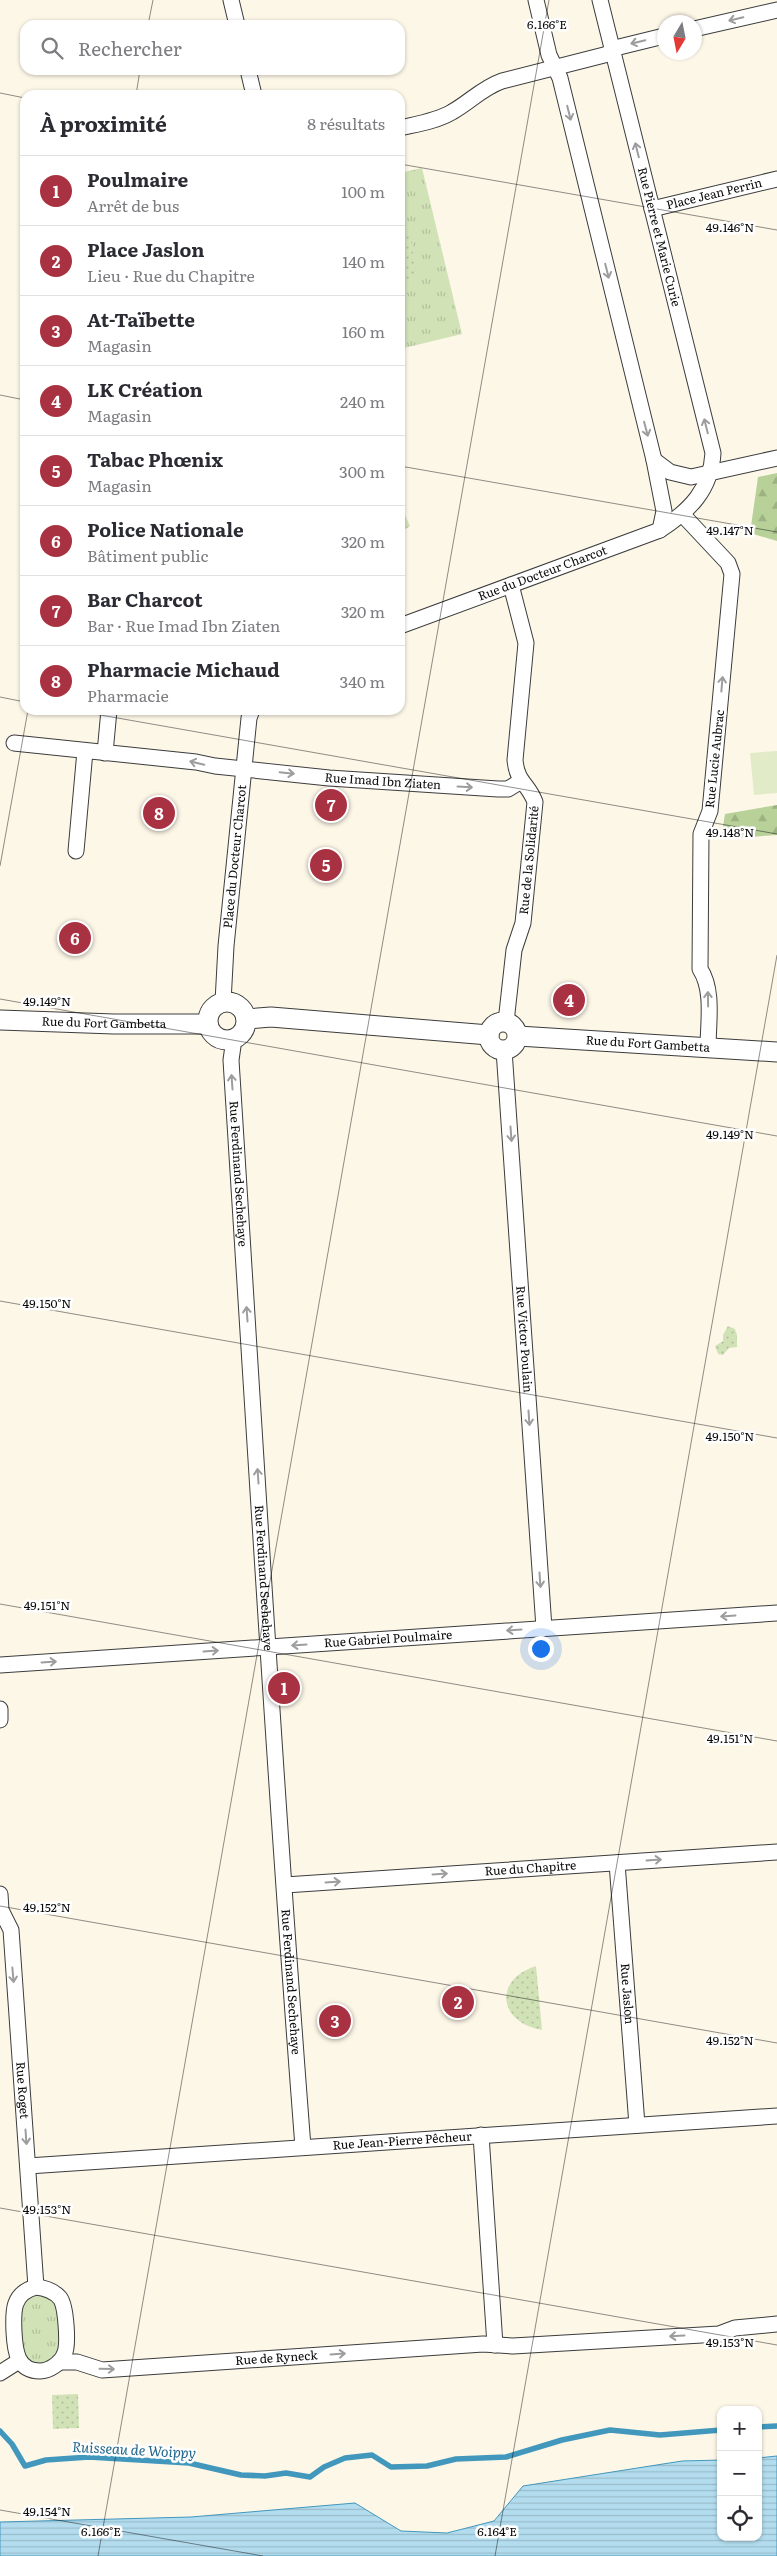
<!DOCTYPE html>
<html lang="fr">
<head>
<meta charset="utf-8">
<style>
  :root { --surface:#fff; --page:#f2f2f3; --text:#2b2b33; --muted:#7c7c81; --line:#e1e1e2; --accent:#a93242 }
  body { margin:0; font-family:Literata,serif; background:var(--page); color:var(--text) }
  .controls { position:absolute; right:15px; bottom:15px; display:grid; overflow:hidden; border-radius:10px; box-shadow:0 1px 4px #0004 }
  .controls button { width:45px; height:45px; display:grid; place-items:center; padding:0; border:0; border-bottom:1px solid var(--line); background:var(--surface); color:var(--text); font:25px sans-serif }
  .compass { position:absolute; left:657px; top:15px; width:45px; height:45px; border-radius:50%; background:var(--surface); box-shadow:0 1px 4px #0004; rotate:190deg }
  .you { position:absolute; left:540px; top:1648px; width:18px; height:18px; margin:-12px; border:4px solid #fff; border-radius:50%; background:#1a73e8; box-shadow:0 0 0 8px #1a73e833 }
  .badge { display:grid; place-items:center; width:32px; height:32px; border-radius:50%; background:var(--accent); color:#fff; font-size:16px; font-weight:700 }
  .pin { position:absolute; translate:-50% -50%; border:2px solid #fff; box-shadow:0 1px 5px #0006 }
  .list { margin:0; padding:0; list-style:none }
  h2 { display:flex; justify-content:space-between; align-items:center; height:65px; margin:0; padding:0 20px; font-size:21px }
  h2 small { font-size:16px; font-weight:400; color:var(--muted) }
  .list li { display:grid; grid-template-columns:32px 1fr auto; gap:15px; align-items:center; box-sizing:border-box; height:70px; padding:0 20px; border-top:1px solid var(--line) }
  .list b { display:block; font-size:19px; white-space:nowrap }
  .list p { margin:0; font-size:16px; white-space:nowrap; color:var(--muted) }
  .list em { font-size:16px; font-style:normal; color:var(--muted) }
  .icon { flex:none; width:28px; height:28px; fill:none; stroke:currentColor; stroke-width:2; stroke-linecap:round; stroke-linejoin:round }
  .map { position:relative; flex:none; width:777px; height:2556px; overflow:hidden }
  .search { position:absolute; background:var(--surface); box-shadow:0 1px 4px #0004; left:20px; top:20px; width:385px; height:55px; display:flex; align-items:center; gap:12px; box-sizing:border-box; padding:0 18px; border-radius:15px; color:var(--muted); font-size:19px }
  .panel { position:absolute; background:var(--surface); box-shadow:0 1px 4px #0004; left:20px; top:90px; width:385px; height:625px; border-radius:15px }
  .map>svg:first-child { display:block }
  .grass { fill:url(#grass-tufts) }
  .forest { fill:url(#forest-firs) }
  .park { fill:url(#park-dots) }
  .pitch { fill:#e2ebc7 }
  .water { fill:url(#water-rules); stroke:#4297bd }
  .lines { fill:none; stroke-linecap:round; stroke-linejoin:round }
  .stream { stroke:#4297bd; stroke-width:5.5 }
  .minor-casing { stroke:#3c3c3c; stroke-width:17 }
  .tertiary-casing { stroke:#3c3c3c; stroke-width:21 }
  .minor { stroke:#fff; stroke-width:15 }
  .tertiary { stroke:#fff; stroke-width:19 }
  .oneway { stroke:#9d9d9d }
  .ticks { fill:none; stroke:#090909; stroke-width:1; stroke-opacity:0.45 }
  .labels { text-anchor:middle; stroke-width:5; stroke-linejoin:round; paint-order:stroke }
  .street-label { font-size:12px; fill:#090909; stroke:#fff }
  .water-label { font-size:14px; font-style:italic; fill:#22678c; stroke:#fff }
  .ticks-label { font-size:12px; text-anchor:middle; fill:#090909; stroke:#fff; stroke-width:5; stroke-linejoin:round; paint-order:stroke }
</style>
</head>
<body>
<div class="map">
<svg width="777" height="2556" viewBox="0 0 777 2556">
  <defs>
    <pattern id="grass-tufts" width="24" height="20" patternUnits="userSpaceOnUse" patternTransform="scale(1.25)"><rect width="24" height="20" fill="#d1e2b7"/><path d="M3 7l-1-3M5 7V3M7 7l1-3M15 17l-1-3M17 17v-4M19 17l1-3" fill="none" stroke="#b2c19c"/></pattern>
    <pattern id="forest-firs" width="22" height="20" patternUnits="userSpaceOnUse" patternTransform="scale(1.25)"><rect width="22" height="20" fill="#b7d198"/><path d="M5 1l3.5 6h-7zM16 11l3.5 6h-7z" fill="#9cb282"/></pattern>
    <pattern id="park-dots" width="8" height="8" patternUnits="userSpaceOnUse" patternTransform="scale(1.25)"><rect width="8" height="8" fill="#d1e2b7"/><path d="M2 2h.1M6 6h.1" fill="none" stroke="#b2c19c" stroke-width="1.8" stroke-linecap="round"/></pattern>
    <pattern id="water-rules" width="6" height="5" patternUnits="userSpaceOnUse" patternTransform="scale(1.25)"><rect width="6" height="5" fill="#b3ddee"/><path d="M0 2.5h6" fill="none" stroke="#99bccb"/></pattern>
  </defs>
  <rect width="100%" height="100%" fill="#fdf7e8"/>
  <g class="grass">
    <path d="M422,168L462,334L400,349V173Z"/>
    <path d="M35,2293L52,2299C62,2316 63,2343 54,2360C39,2366 32,2365 21,2353L20,2304Z"/>
  </g>
  <g class="forest">
    <path d="M777,473V541L750,533L758,477Z"/>
    <path d="M777,805V835L721,839L725,814Z"/>
  </g>
  <g class="park">
    <path d="M410,233L416,271L415,280L401,283L400,235Z"/>
    <path d="M404,513L410,526L400,533V515Z"/>
    <path d="M728,1326L735,1329L737,1335V1347L729,1348L723,1355L718,1354L715,1346L723,1341V1335Z"/>
    <path d="M536,1966L542,2030C497,2022 494,1979 536,1966Z"/>
    <path d="M78,2394L79,2428L53,2429L52,2395Z"/>
  </g>
  <path class="pitch" d="M777,751V793L754,795L750,753Z"/>
  <path class="water" d="M777,2456V2556H0V2522L191,2517L355,2503L401,2531L447,2533L494,2521L523,2486L682,2461L721,2460V2537H758V2458Z"/>
  <g class="lines">
    <g class="stream">
      <path d="M758,2427L777,2426"/>
      <path d="M0,2431L12,2444L25,2466L46,2460L89,2457L189,2463L241,2475L265,2476L286,2473L310,2477L324,2467L345,2458L372,2455L391,2467L427,2466L456,2459L506,2457L562,2440L610,2430L660,2435L721,2430"/>
    </g>
    <g class="minor-casing">
      <g id="minor">
        <path d="M231,0L237,25"/>
        <path d="M536,0L549,55L560,78L654,460L664,511L660,530"/>
        <path d="M694,29L777,10"/>
        <path d="M611,49L664,36"/>
        <path d="M248,70L254,95"/>
        <path d="M400,128C417,124 437,121 452,112C470,102 482,88 502,81L612,53"/>
        <path id="s1" d="M652,209L777,179"/>
        <path d="M654,460L670,472L691,477L777,458"/>
        <path d="M683,515L728,563L732,574L710,811L701,834L700,969C714,990 708,1023 708,1048"/>
        <path id="s2" d="M400,626L660,530C689,511 711,490 713,453L600,0"/>
        <path id="s3" d="M14,743L196,762L215,766L329,778L498,789H508L521,781"/>
        <path d="M105,753L109,710"/>
        <path d="M76,851L85,751"/>
        <path id="s4" d="M223,1002L226,946L249,718L252,710"/>
        <path id="s5" d="M506,1022L514,950L523,923L535,802C528,783 517,783 515,760L526,643L511,585"/>
        <path id="s6" d="M234,1039L231,1060C254,1423 275,1785 303,2147"/>
        <path id="s7" d="M504,1050L544,1628"/>
        <path id="s8" d="M0,1665L777,1613"/>
        <path d="M0,1709V1720"/>
        <path id="s9" d="M617,1863L637,2125"/>
        <path id="s10" d="M285,1885L777,1852"/>
        <path id="s11" d="M0,1894L1,1910L11,1930L36,2287"/>
        <path d="M481,2135L495,2345"/>
        <path id="s12" d="M28,2166L777,2116"/>
        <path d="M36,2287C46,2288 54,2291 60,2298C66,2306 69,2346 64,2355C61,2363 49,2371 40,2371C17,2371 15,2351 14,2332C13,2312 12,2293 36,2287Z"/>
        <path id="s13" d="M59,2362H77L102,2370L483,2344L513,2346L719,2334L735,2328L777,2324"/>
        <path d="M0,2373L19,2361"/>
      </g>
    </g>
    <g class="tertiary-casing">
      <g id="tertiary">
        <circle cx="227" cy="1021" r="19"/>
        <path d="M246,1019L271,1017L489,1035"/>
        <path id="s14" d="M0,1020L114,1024H208"/>
        <circle cx="503" cy="1036" r="14"/>
        <path id="s15" d="M518,1036L777,1052"/>
      </g>
    </g>
    <use href="#minor" class="minor"/>
    <use href="#tertiary" class="tertiary"/>
  </g>
  <defs><path id="oneway-shaft" d="M-6 0H5M1.5-3L5.5 0L1.5 3" fill="none" stroke-width="1.6" stroke-linecap="round" stroke-linejoin="round" transform="scale(1.25)"/></defs>
  <g class="oneway">
    <use href="#oneway-shaft" transform="translate(736 19) rotate(167)"/>
    <use href="#oneway-shaft" transform="translate(638 42) rotate(167)"/>
    <use href="#oneway-shaft" transform="translate(569 113) rotate(76)"/>
    <use href="#oneway-shaft" transform="translate(637 150) rotate(-104)"/>
    <use href="#oneway-shaft" transform="translate(607 271) rotate(76)"/>
    <use href="#oneway-shaft" transform="translate(706 426) rotate(-104)"/>
    <use href="#oneway-shaft" transform="translate(646 429) rotate(75)"/>
    <use href="#oneway-shaft" transform="translate(722 684) rotate(-85)"/>
    <use href="#oneway-shaft" transform="translate(197 763) rotate(-166)"/>
    <use href="#oneway-shaft" transform="translate(287 773) rotate(6)"/>
    <use href="#oneway-shaft" transform="translate(465 787) rotate(3)"/>
    <use href="#oneway-shaft" transform="translate(708 999) rotate(-91)"/>
    <use href="#oneway-shaft" transform="translate(232 1082) rotate(-94)"/>
    <use href="#oneway-shaft" transform="translate(511 1134) rotate(86)"/>
    <use href="#oneway-shaft" transform="translate(247 1314) rotate(-94)"/>
    <use href="#oneway-shaft" transform="translate(529 1418) rotate(86)"/>
    <use href="#oneway-shaft" transform="translate(258 1476) rotate(-94)"/>
    <use href="#oneway-shaft" transform="translate(540 1580) rotate(86)"/>
    <use href="#oneway-shaft" transform="translate(728 1616) rotate(176)"/>
    <use href="#oneway-shaft" transform="translate(514 1630) rotate(176)"/>
    <use href="#oneway-shaft" transform="translate(299 1645) rotate(176)"/>
    <use href="#oneway-shaft" transform="translate(211 1651) rotate(-4)"/>
    <use href="#oneway-shaft" transform="translate(49 1662) rotate(-4)"/>
    <use href="#oneway-shaft" transform="translate(654 1860) rotate(-4)"/>
    <use href="#oneway-shaft" transform="translate(440 1874) rotate(-4)"/>
    <use href="#oneway-shaft" transform="translate(333 1882) rotate(-4)"/>
    <use href="#oneway-shaft" transform="translate(13 1975) rotate(85)"/>
    <use href="#oneway-shaft" transform="translate(26 2137) rotate(86)"/>
    <use href="#oneway-shaft" transform="translate(677 2336) rotate(177)"/>
    <use href="#oneway-shaft" transform="translate(338 2354) rotate(-4)"/>
    <use href="#oneway-shaft" transform="translate(107 2369) rotate(1)"/>
  </g>
  <path class="ticks" d="M148,25L153,0M0,93L25,98M136,95L140,70M400,164L777,230M0,395L25,400M400,466L777,532M0,697L25,702M72,710L777,834M0,866L28,710M0,999L777,1136M0,1301L777,1438M0,1604L777,1741M0,1906L777,2043M0,2208L777,2345M0,2510L263,2556M98,2556L549,0M495,2556L777,955"/>
  <g class="labels">
    <g class="street-label">
      <text dy="4" stroke="none"><textPath href="#s1" startOffset="64">Place Jean Perrin</textPath></text>
      <text transform="translate(659 237) rotate(76)" y="4">Rue Pierre et Marie Curie</text>
      <text dy="4" stroke="none"><textPath href="#s2" startOffset="152">Rue du Docteur Charcot</textPath></text>
      <text transform="translate(715 759) rotate(-84)" y="4">Rue Lucie Aubrac</text>
      <text dy="4" stroke="none"><textPath href="#s3" startOffset="371">Rue Imad Ibn Ziaten</textPath></text>
      <text dy="4" stroke="none"><textPath href="#s4" startOffset="146">Place du Docteur Charcot</textPath></text>
      <text dy="4" stroke="none"><textPath href="#s5" startOffset="164">Rue de la Solidarité</textPath></text>
      <text dy="4" stroke="none"><textPath href="#s14" startOffset="104">Rue du Fort Gambetta</textPath></text>
      <text dy="4" stroke="none"><textPath href="#s15" startOffset="130">Rue du Fort Gambetta</textPath></text>
      <text dy="4" stroke="none"><textPath href="#s6" startOffset="135">Rue Ferdinand Sechehaye</textPath></text>
      <text dy="4" stroke="none"><textPath href="#s7" startOffset="290">Rue Victor Poulain</textPath></text>
      <text dy="4" stroke="none"><textPath href="#s6" startOffset="540">Rue Ferdinand Sechehaye</textPath></text>
      <text dy="4" stroke="none"><textPath href="#s8" startOffset="389">Rue Gabriel Poulmaire</textPath></text>
      <text dy="4" stroke="none"><textPath href="#s10" startOffset="246">Rue du Chapitre</textPath></text>
      <text dy="4" stroke="none"><textPath href="#s6" startOffset="945">Rue Ferdinand Sechehaye</textPath></text>
      <text dy="4" stroke="none"><textPath href="#s9" startOffset="131">Rue Jaslon</textPath></text>
      <text dy="4" stroke="none"><textPath href="#s11" startOffset="199">Rue Roget</textPath></text>
      <text dy="4" stroke="none"><textPath href="#s12" startOffset="375">Rue Jean-Pierre Pêcheur</textPath></text>
      <text dy="4" stroke="none"><textPath href="#s13" startOffset="219">Rue de Ryneck</textPath></text>
    </g>
    <g class="water-label">
      <text transform="translate(134 2450) rotate(3)" y="5">Ruisseau de Woippy</text>
    </g>
  </g>
  <g class="ticks-label">
    <text x="547" y="29">6.166°E</text>
    <text x="730" y="232">49.146°N</text>
    <text x="730" y="535">49.147°N</text>
    <text x="730" y="837">49.148°N</text>
    <text x="47" y="1006">49.149°N</text>
    <text x="730" y="1139">49.149°N</text>
    <text x="47" y="1308">49.150°N</text>
    <text x="730" y="1441">49.150°N</text>
    <text x="47" y="1610">49.151°N</text>
    <text x="730" y="1743">49.151°N</text>
    <text x="47" y="1912">49.152°N</text>
    <text x="730" y="2045">49.152°N</text>
    <text x="47" y="2214">49.153°N</text>
    <text x="730" y="2347">49.153°N</text>
    <text x="47" y="2516">49.154°N</text>
    <text x="101" y="2536">6.166°E</text>
    <text x="497" y="2536">6.164°E</text>
  </g>
</svg>
<div class="controls">
<button>+</button>
<button>−</button>
<button><svg class="icon" aria-label="locate" viewBox="0 0 24 24"><circle cx="12" cy="12" r="6"/><path d="M12 2v4M12 18v4M2 12h4M18 12h4"/></svg></button>
</div>
<svg class="compass" viewBox="-18 -18 36 36"><path d="M0-13l5 13h-10z" fill="#e53935"/><path d="M0 13l5-13h-10z" fill="#7c7c81"/></svg>
<div class="you"></div>
<div class="pin badge" style="left:284px;top:1688px">1</div>
<div class="pin badge" style="left:458px;top:2002px">2</div>
<div class="pin badge" style="left:335px;top:2021px">3</div>
<div class="pin badge" style="left:569px;top:1000px">4</div>
<div class="pin badge" style="left:326px;top:865px">5</div>
<div class="pin badge" style="left:75px;top:938px">6</div>
<div class="pin badge" style="left:331px;top:805px">7</div>
<div class="pin badge" style="left:159px;top:813px">8</div>
<div class="search"><svg class="icon" aria-label="search" viewBox="0 0 24 24"><circle cx="10" cy="10" r="6"/><path d="M15 15l6 6"/></svg>Rechercher</div>
<section class="panel">
<h2>À proximité<small>8 résultats</small></h2>
<ul class="list">
<li><span class="badge">1</span><div><b>Poulmaire</b><p>Arrêt de bus</p></div><em>100 m</em></li>
<li><span class="badge">2</span><div><b>Place Jaslon</b><p>Lieu · Rue du Chapitre</p></div><em>140 m</em></li>
<li><span class="badge">3</span><div><b>At-Taïbette</b><p>Magasin</p></div><em>160 m</em></li>
<li><span class="badge">4</span><div><b>LK Création</b><p>Magasin</p></div><em>240 m</em></li>
<li><span class="badge">5</span><div><b>Tabac Phœnix</b><p>Magasin</p></div><em>300 m</em></li>
<li><span class="badge">6</span><div><b>Police Nationale</b><p>Bâtiment public</p></div><em>320 m</em></li>
<li><span class="badge">7</span><div><b>Bar Charcot</b><p>Bar · Rue Imad Ibn Ziaten</p></div><em>320 m</em></li>
<li><span class="badge">8</span><div><b>Pharmacie Michaud</b><p>Pharmacie</p></div><em>340 m</em></li>
</ul>
</section>
</div>
</body>
</html>
